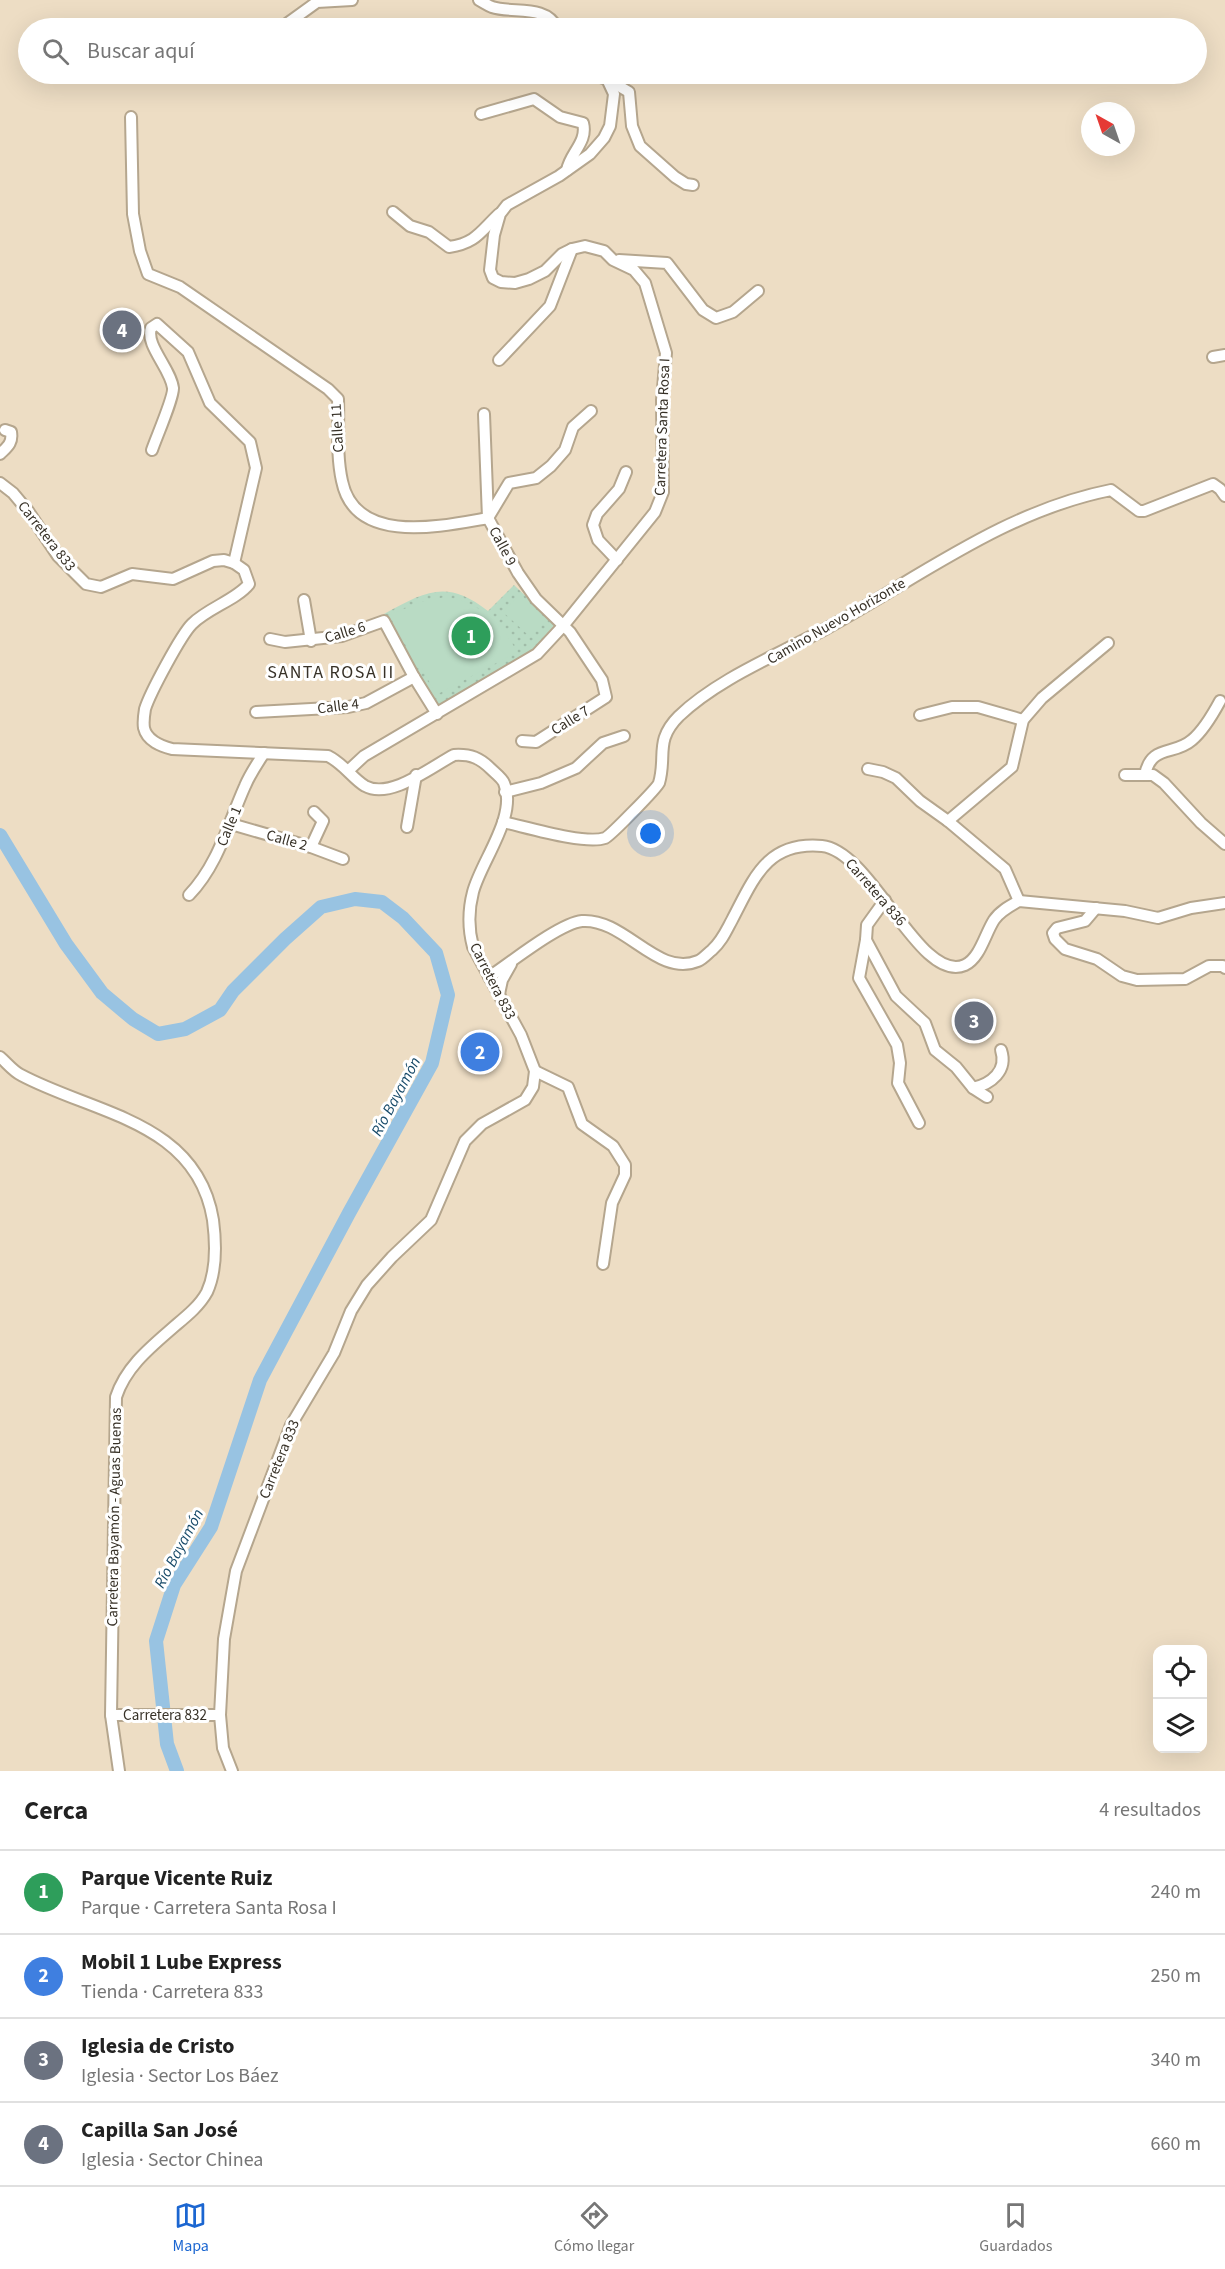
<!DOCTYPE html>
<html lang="es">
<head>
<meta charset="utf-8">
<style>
  :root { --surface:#fff; --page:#f6f6f6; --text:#222; --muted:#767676; --line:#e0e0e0; --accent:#1b66d1 }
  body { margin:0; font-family:"Source Sans 3",sans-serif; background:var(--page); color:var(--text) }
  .controls { position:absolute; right:18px; bottom:18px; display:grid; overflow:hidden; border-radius:12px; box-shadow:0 6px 24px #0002 }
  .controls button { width:54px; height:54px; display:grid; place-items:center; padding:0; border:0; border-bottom:2px solid var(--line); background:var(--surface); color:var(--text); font:30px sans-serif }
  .compass { position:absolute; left:1081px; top:102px; width:54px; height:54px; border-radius:50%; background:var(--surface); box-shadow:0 6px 24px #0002; rotate:320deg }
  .you { position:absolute; left:651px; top:834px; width:21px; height:21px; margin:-15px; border:4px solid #fff; border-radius:50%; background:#1a73e8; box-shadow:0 0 0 9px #1a73e833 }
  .badge { display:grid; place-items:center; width:39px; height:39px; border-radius:50%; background:var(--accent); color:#fff; font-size:20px; font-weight:700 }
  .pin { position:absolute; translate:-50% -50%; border:3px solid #fff; box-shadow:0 2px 6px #0006 }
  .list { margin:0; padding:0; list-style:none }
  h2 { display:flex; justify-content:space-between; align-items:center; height:78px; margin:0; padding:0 24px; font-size:26px }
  h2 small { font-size:20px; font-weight:400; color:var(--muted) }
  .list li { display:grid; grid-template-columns:39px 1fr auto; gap:18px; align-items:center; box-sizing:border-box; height:84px; padding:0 24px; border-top:2px solid var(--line) }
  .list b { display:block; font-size:22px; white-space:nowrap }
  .list p { margin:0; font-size:20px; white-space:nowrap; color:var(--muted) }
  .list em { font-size:20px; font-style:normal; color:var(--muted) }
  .icon { flex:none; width:33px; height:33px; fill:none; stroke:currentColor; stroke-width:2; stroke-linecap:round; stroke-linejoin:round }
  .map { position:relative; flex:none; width:1225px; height:1771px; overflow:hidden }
  .search { position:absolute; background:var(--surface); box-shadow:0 6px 24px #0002; left:18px; right:18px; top:18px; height:66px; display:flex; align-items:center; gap:15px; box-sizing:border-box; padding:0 21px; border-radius:33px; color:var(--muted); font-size:22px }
  .sheet { height:414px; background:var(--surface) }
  nav { display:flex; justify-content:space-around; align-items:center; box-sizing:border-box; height:84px; border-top:2px solid var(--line); background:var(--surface); font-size:16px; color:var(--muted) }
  nav a { display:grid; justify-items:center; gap:3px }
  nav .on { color:var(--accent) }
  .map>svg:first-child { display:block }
  .green { fill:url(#green-dots) }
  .pitch { fill:#b9dbc4 }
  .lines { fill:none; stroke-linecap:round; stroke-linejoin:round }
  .river { stroke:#98c3e2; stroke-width:14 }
  .minor-casing { stroke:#b5a68e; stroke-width:14 }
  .minor { stroke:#fff; stroke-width:10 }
  .labels { text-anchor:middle; stroke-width:6; stroke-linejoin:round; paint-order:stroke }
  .street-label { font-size:15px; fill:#373127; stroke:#fff }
  .water-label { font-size:16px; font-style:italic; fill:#164968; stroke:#fff }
  .quarter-label { font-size:18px; letter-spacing:1.5px; fill:#373127; stroke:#fff }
</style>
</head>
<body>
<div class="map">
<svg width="1225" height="1771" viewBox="0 0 1225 1771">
  <defs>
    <pattern id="green-dots" width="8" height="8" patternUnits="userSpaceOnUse" patternTransform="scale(1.5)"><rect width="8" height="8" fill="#b9dbc4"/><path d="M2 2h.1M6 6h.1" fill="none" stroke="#a0bca8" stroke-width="1.8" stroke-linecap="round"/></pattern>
  </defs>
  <rect width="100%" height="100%" fill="#edddc4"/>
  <path class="green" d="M514,585L555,624L535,648L527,655L439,706L433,704L384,614C426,591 447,579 488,611Z"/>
  <g class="pitch">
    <path d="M520,594L545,618L528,635L503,612Z"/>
    <path d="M445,597C478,601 502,623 517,652L436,695L421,666L418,668L389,615L421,602Z"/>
  </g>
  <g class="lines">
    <path class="river" d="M0,835L66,944L102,993L133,1019L158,1034L185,1029L220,1010L233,991L285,939L321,907L355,899L382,902L403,918L436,953L448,995L432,1063L349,1213L260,1380L211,1527L174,1585L156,1641L167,1744L177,1771"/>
    <g class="minor-casing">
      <g id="minor">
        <path d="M479,0C483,2 487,5 492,7C513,14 546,4 557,28"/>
        <path d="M281,28L317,2L352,0"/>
        <path d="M607,79L629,92L632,126L640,146L675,177L686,184L693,185"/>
        <path d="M481,114L534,99L560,117L583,123C588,142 570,153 567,170"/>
        <path d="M131,117L133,214L140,251L148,274L180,287L328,389L338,399C339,426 336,454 342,481C355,546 442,526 488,518L509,483L536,478L551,466L565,450L573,427L591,411"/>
        <path d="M393,212L410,226L429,232L449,247C476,243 480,232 499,214"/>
        <path d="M619,260L667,263L703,310L716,318L733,312L758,291"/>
        <path d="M1213,357L1225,355"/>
        <path d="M499,360L550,306L572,249"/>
        <path d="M484,414L488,518L518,573L536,599L570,632L602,680L606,697L536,742L522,741"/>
        <path d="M152,450C156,438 174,397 173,388C171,369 145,345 151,328L157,324L188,352L210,403L250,442L256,468L234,563"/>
        <path d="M0,454C7,447 13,443 11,432L5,430"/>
        <path d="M0,483L13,493L28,511L58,556L86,584L101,587L132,574L173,579L213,561L224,560L234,563L244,570L249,584C236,600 208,608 192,624C181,635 150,693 145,709C144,715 143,722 144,728C147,741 161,746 172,749L328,756C344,764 352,778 365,786C390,800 431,767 454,755C471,754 480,758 491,769C495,773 502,778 504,783C518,816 481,861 473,892C468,911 468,928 473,947L521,1035L535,1071L533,1087L525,1100L482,1124L465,1141L431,1220L392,1257L367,1285L351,1311L334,1353L291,1425L236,1571L224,1639L220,1715L223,1748L232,1771"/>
        <path d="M617,560L598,540L593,525L597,514L619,489L626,472"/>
        <path d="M304,600L311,641"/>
        <path d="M270,639L285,642L342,636L384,621L414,677L437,714"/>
        <path d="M256,712L348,707L366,703L414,677"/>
        <path d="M920,715L952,707H978L1023,720"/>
        <path d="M868,769L883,772L896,778L920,801L948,821L1005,869L1019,901"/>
        <path d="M349,770L364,756L537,654L563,626L655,512L663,492L662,400L666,353L645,283L634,270L613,260L604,251L585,246L572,249L562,254L545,271L529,279L515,283L501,282L493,278L490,270L494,235L500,214L507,205L559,176L590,154L604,138L610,126L614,94L607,79L591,74"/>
        <path d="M1125,775H1153L1164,783L1201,823L1225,844"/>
        <path d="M1145,775C1151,744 1174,756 1192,740C1204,730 1213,714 1220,701"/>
        <path d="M505,792L541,783L576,768L603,743L624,736"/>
        <path d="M948,821L1012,767L1023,720L1042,698L1108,643"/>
        <path d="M503,822C526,827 585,845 605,838C610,836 657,788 659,783C667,756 654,741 679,716C719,678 778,655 827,628C920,577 1005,511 1111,490L1139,511H1144L1213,484L1220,489L1225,496"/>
        <path d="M231,824L311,847L343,859"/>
        <path d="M407,827L416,775"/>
        <path d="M311,847L323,821L314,812"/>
        <path d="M189,895C218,865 228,824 245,786C250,774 257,764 264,753"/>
        <path d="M885,900L867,925L866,940L859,978L897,1045L900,1063L898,1083L919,1123"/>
        <path d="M1096,908L1085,921L1057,928L1053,933L1055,939L1065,949L1097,959L1122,976L1137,980L1185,979L1209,966H1223L1225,968"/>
        <path d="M866,940L896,996L925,1023L935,1050L956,1067L973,1088L987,1097"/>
        <path d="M489,977C510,963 560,923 582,921C625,918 657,978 698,961C703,959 708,953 712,950C722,941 726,931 732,920C754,878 767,841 822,846C872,851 920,985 965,965C980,958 985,934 994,920C1000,911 1010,906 1019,901L1125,911L1158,918L1191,908L1225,903"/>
        <path d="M499,994L502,980L511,964"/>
        <path d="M0,1057C7,1063 13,1071 21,1075C94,1114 197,1121 213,1220C216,1243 217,1270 207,1292C200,1305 188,1315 176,1325C152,1346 126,1366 116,1397L111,1715L119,1771"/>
        <path d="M535,1071L568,1087L582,1124L613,1146L625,1165V1175L612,1203L603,1264"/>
        <path d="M973,1088C991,1084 1008,1071 1001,1050"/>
        <path d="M111,1715H220"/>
      </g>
    </g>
    <use href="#minor" class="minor"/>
  </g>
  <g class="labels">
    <g class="street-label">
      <text transform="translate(662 427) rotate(-88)" y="5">Carretera Santa Rosa I</text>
      <text transform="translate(337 428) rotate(-93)" y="5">Calle 11</text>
      <text transform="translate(47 536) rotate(52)" y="5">Carretera 833</text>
      <text transform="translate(503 546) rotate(62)" y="5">Calle 9</text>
      <text transform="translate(836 621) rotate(-30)" y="5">Camino Nuevo Horizonte</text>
      <text transform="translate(345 632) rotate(-17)" y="5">Calle 6</text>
      <text transform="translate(338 706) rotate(-7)" y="5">Calle 4</text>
      <text transform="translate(570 720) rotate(-32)" y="5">Calle 7</text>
      <text transform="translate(229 826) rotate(-67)" y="5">Calle 1</text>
      <text transform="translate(287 840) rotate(16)" y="5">Calle 2</text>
      <text transform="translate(876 892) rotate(49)" y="5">Carretera 836</text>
      <text transform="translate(493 981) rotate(63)" y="5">Carretera 833</text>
      <text transform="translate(279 1459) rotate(-68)" y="5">Carretera 833</text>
      <text transform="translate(114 1517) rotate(-89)" y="5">Carretera Bayamón - Aguas Buenas</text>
      <text x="165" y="1720">Carretera 832</text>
    </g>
    <g class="water-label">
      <text transform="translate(395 1096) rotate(-62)" y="6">Río Bayamón</text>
      <text transform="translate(178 1548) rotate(-62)" y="6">Río Bayamón</text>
    </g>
    <g class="quarter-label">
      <text x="331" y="678">SANTA ROSA II</text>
    </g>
  </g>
</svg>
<div class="controls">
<button><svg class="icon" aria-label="locate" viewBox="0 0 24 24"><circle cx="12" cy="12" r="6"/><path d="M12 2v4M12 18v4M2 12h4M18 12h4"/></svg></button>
<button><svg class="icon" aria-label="layers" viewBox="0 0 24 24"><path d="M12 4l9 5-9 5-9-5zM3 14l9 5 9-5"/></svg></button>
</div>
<svg class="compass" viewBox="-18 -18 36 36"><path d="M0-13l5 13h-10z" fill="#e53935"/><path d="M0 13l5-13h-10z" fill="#767676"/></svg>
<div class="you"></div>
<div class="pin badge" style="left:471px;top:636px;background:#2e9e5b">1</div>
<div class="pin badge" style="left:480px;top:1052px;background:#3f7fe0">2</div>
<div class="pin badge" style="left:974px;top:1021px;background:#6b7280">3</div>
<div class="pin badge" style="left:122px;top:330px;background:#6b7280">4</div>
<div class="search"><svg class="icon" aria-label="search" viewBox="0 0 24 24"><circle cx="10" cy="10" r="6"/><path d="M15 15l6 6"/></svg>Buscar aquí</div>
</div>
<section class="sheet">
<h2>Cerca<small>4 resultados</small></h2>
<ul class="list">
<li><span class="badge" style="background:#2e9e5b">1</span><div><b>Parque Vicente Ruiz</b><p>Parque · Carretera Santa Rosa I</p></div><em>240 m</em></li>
<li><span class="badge" style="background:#3f7fe0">2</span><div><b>Mobil 1 Lube Express</b><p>Tienda · Carretera 833</p></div><em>250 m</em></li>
<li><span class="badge" style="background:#6b7280">3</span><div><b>Iglesia de Cristo</b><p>Iglesia · Sector Los Báez</p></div><em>340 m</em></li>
<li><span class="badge" style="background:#6b7280">4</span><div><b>Capilla San José</b><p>Iglesia · Sector Chinea</p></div><em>660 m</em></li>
</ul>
</section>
<nav>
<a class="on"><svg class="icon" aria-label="map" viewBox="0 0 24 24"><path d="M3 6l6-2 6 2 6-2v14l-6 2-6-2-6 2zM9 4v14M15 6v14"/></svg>Mapa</a>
<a><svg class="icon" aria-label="directions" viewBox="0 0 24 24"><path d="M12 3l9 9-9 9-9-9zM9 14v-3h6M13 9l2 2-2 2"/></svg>Cómo llegar</a>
<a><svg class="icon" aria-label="saved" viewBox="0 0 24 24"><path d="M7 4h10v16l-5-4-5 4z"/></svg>Guardados</a>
</nav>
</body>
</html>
